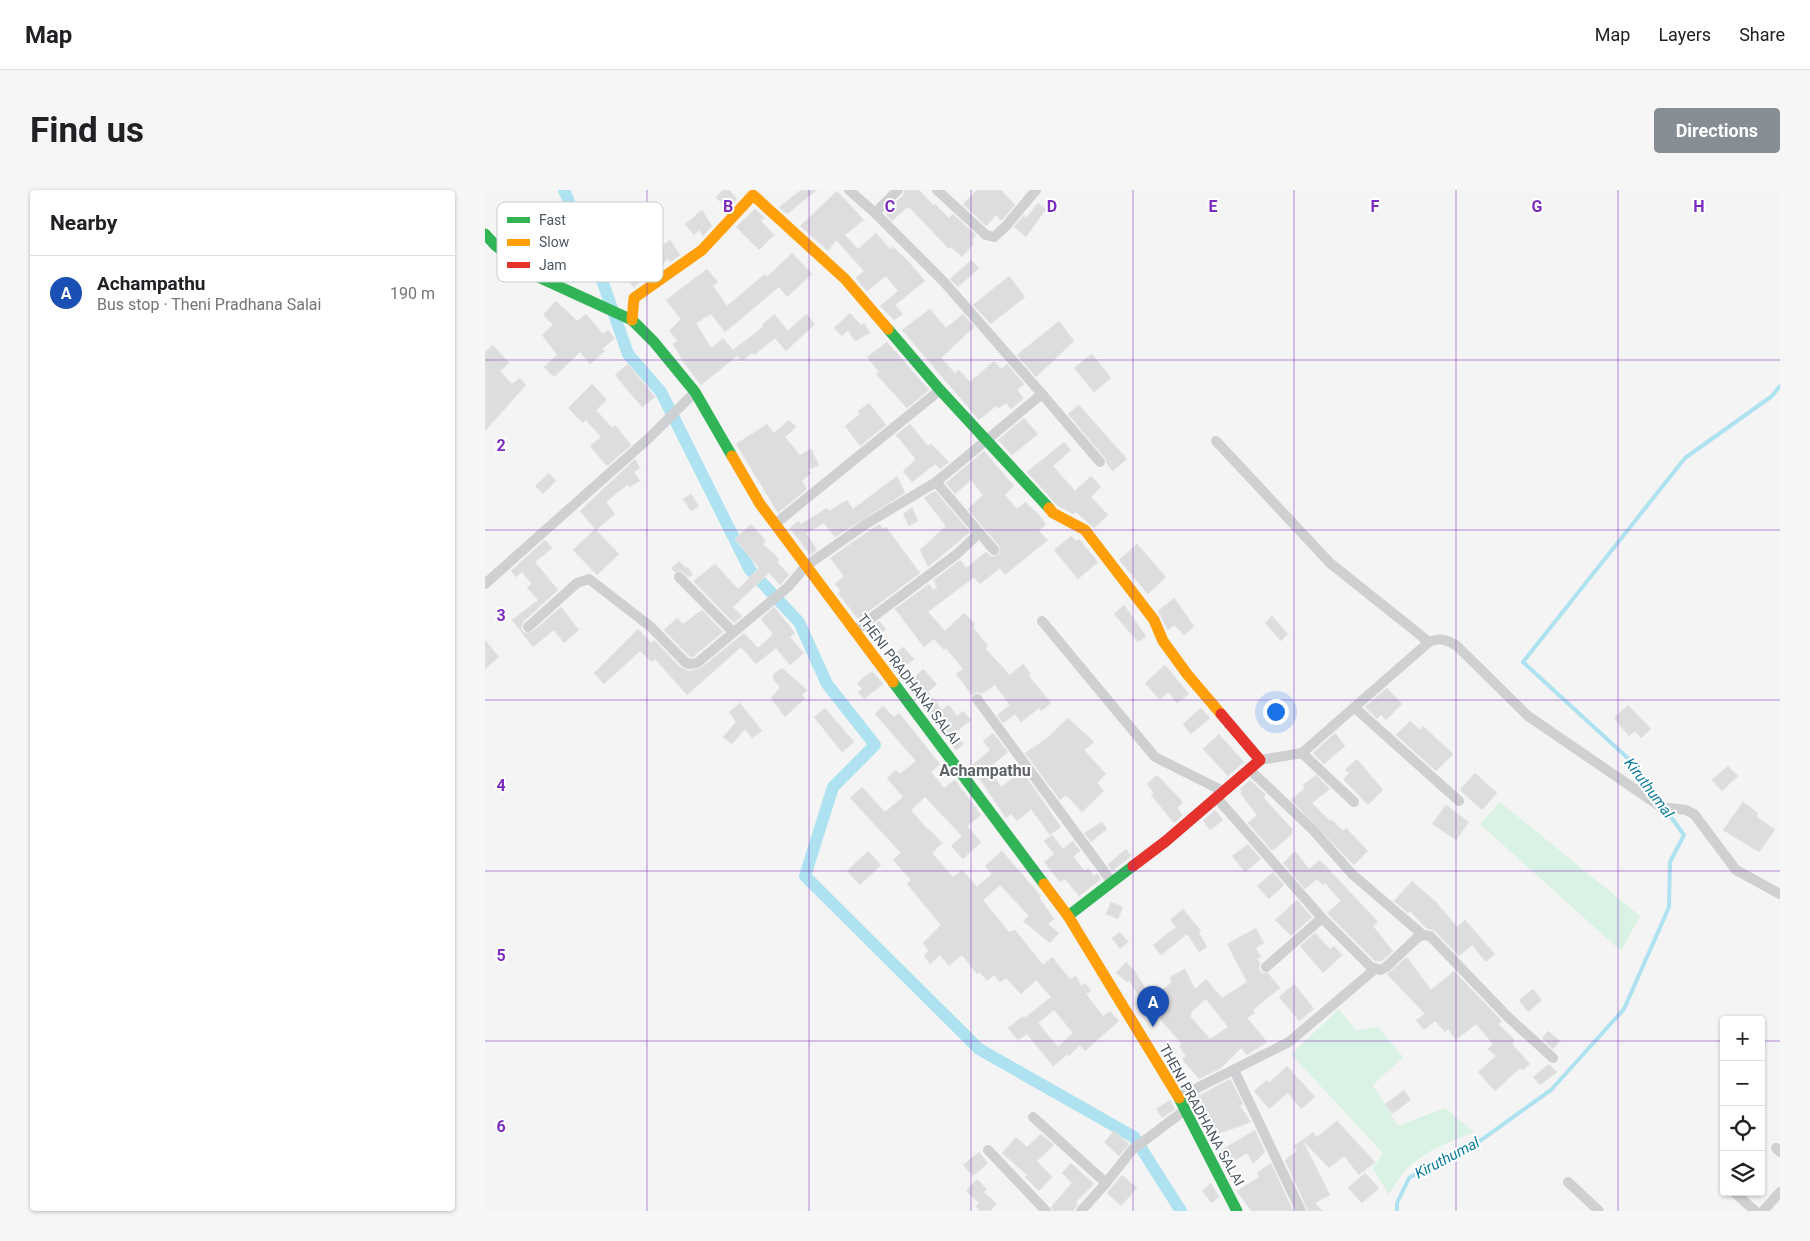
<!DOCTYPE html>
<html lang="en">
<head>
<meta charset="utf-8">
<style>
  :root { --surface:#fff; --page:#f6f6f6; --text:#202124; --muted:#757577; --line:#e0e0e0; --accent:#868d94 }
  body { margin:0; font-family:Roboto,sans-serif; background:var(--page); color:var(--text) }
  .controls { position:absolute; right:15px; bottom:15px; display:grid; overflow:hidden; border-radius:5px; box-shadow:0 1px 4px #0004 }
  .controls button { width:45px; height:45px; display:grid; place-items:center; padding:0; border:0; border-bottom:1px solid var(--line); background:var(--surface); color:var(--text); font:25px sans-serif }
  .you { position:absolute; left:790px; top:521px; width:18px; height:18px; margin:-12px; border:4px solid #fff; border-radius:50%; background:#1a73e8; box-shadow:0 0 0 8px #1a73e833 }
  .badge { display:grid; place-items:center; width:32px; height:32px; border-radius:50%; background:var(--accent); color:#fff; font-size:16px; font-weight:700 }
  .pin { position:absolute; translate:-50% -41px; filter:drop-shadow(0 1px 2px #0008) }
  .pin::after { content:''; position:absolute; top:26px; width:18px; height:15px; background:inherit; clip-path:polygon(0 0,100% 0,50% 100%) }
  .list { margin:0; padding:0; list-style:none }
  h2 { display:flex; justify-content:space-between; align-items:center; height:65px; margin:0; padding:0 20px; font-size:21px }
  h2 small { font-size:16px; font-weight:400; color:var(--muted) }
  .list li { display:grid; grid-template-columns:32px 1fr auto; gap:15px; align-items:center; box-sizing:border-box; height:75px; padding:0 20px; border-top:1px solid var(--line) }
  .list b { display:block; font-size:19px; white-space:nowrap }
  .list p { margin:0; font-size:16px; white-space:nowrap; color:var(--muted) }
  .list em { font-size:16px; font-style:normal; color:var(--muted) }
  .icon { flex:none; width:28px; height:28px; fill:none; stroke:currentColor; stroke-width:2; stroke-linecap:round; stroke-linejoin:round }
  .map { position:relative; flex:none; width:1295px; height:1021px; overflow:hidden; border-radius:5px }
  header { display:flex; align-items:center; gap:30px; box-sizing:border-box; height:70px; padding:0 25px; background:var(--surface); border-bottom:1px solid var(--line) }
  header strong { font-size:24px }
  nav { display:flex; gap:28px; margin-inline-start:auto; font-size:18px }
  .intro { display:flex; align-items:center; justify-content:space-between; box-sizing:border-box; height:120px; padding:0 30px }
  h1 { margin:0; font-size:35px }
  .button { padding:12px 22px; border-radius:5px; background:var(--accent); color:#fff; font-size:18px; font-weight:700 }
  main { display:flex; gap:30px; padding:0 30px }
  aside { flex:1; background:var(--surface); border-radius:5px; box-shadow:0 1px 4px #0004 }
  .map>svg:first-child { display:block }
  .green { fill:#d9f2e3 }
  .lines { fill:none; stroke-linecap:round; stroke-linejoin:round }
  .stream { stroke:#aee2f0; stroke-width:4 }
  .canal { stroke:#aee2f0; stroke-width:12 }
  .building { fill:#ddddde; stroke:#e5e6e7; fill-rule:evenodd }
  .street { stroke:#ced0d2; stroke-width:10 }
  .fast { stroke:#30b455; stroke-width:11 }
  .slow { stroke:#ff9f0a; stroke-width:11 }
  .jam { stroke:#e5322d; stroke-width:11 }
  .grid { fill:none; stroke:#7b2cbf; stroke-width:1; stroke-opacity:0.55 }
  .labels { text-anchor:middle; stroke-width:4; stroke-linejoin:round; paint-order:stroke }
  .street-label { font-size:14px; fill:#4a5661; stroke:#fff }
  .water-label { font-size:15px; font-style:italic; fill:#0c7c9b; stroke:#fff }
  .quarter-label { font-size:16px; font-weight:bold; fill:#5f6368; stroke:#fff }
  .key { fill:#fff; stroke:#c9ccd0; stroke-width:1 }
  .key-label { font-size:14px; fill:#4a5661 }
  .grid-label { font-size:16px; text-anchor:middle; font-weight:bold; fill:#7b2cbf; stroke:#fff; stroke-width:4; stroke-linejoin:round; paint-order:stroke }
</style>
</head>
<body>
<header>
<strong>Map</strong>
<nav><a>Map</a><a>Layers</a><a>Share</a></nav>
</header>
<div class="intro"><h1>Find us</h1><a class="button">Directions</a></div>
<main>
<aside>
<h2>Nearby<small></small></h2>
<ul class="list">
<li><span class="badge" style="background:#1a4fb4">A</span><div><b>Achampathu</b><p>Bus stop · Theni Pradhana Salai</p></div><em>190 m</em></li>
</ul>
</aside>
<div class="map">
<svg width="1295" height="1021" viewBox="0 0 1295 1021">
  <rect width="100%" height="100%" fill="#f4f4f4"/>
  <g class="green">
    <path d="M1015,612L1155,726L1136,761L995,634Z"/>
    <path d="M854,819L871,841L893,837L918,867L888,895L913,936L960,918L989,942C952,958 923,965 904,1005L888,978L898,963L806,864Z"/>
  </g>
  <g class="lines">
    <g class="stream">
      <path d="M1176,612L1147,572L1038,472L1200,268L1287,206L1295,196"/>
      <path d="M912,1021V1013L924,988L947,974L985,958L1066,900L1139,819L1184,717L1185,672L1199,645L1181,620"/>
    </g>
    <path class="canal" d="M79,0L117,90L143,164L176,202L265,380L314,432L342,494L390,555L348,597L320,686L494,859L649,947L696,1021"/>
  </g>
  <g class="building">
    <path d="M238,0H244L252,9L243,20L231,7Z"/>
    <path d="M316,0H332L302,24L294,17Z"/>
    <path d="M420,0H434L449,16L450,14L464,28L468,24L491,45L486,51L489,53L477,67L466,57L464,59L426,19L422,17L407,31L400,23L418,5Z"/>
    <path d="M492,0H516L530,15L516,31L511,25L501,36L478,14Z"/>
    <path d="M352,1L379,30L360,45L373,59L391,43L405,59L408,57L422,70L440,91L410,115L418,124L409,130L395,116L413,101L401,86L382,101L371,88L379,81L351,50L343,61L315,36Z"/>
    <path d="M553,13L561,19L541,47L529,37L539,25L541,28Z"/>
    <path d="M270,19L280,28L276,31L289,45L274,60L251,37Z"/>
    <path d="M217,20L227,36L218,46L214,40L209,45L200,34Z"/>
    <path d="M185,50L195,65L185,72L183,69L149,97L136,82L140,79L132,66L155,51L164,65Z"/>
    <path d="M307,63L327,84L302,107L294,97L240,142L226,124L211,133L226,158L238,148L248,160L278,137L277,135L289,124L303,141L321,124L330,134L301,161L290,148L269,165L267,163L257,171L252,166L216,195L199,173L188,154L193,151L184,141L196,129L181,110L222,79L233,92L228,96L242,116L280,84L282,87Z"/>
    <path d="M486,70L494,78L473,97L465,89Z"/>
    <path d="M524,86L540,107L506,134L488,115Z"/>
    <path d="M71,111L92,131L101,124L118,144L123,140L130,148L117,159L120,161L105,174L95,162L69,187L59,177L72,165L57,145L68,135L58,125Z"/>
    <path d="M445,119L461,138L478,124L489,137L456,168L470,183L474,180L485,192L509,171L516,179L522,174L539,194L532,200L539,208L526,219L521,213L514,218L511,216L494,230L417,140Z"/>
    <path d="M365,123L376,135L379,133L385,143L370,151L363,140L357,146L349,138Z"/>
    <path d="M574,131L589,151L551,187L532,165Z"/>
    <path d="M402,152L444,200L422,218L391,184L394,182L382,167Z"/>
    <path d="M8,155L24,173L15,181L27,194L35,188L41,195L0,241V162Z"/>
    <path d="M607,164L626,188L609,202L589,178Z"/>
    <path d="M143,174L170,207L157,217L130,185Z"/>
    <path d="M107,194L122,210L111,220L127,238L130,235L146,255L122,276L105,256L116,247L101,230L98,233L83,218Z"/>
    <path d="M384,213L401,235L375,256L360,236L375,224L373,221Z"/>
    <path d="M594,215L642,269L628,281L622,274L620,268L583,224Z"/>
    <path d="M539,228L553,244L527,265L513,250Z"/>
    <path d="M304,230L311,237L300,247L315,265L326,259L334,275L323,280L326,283L317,291L322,299L293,323L251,254L282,234L289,243Z"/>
    <path d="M425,234L443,256L446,254L464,272L455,279L450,274L427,292L418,281L430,270V268L411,245Z"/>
    <path d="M579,252L586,260L568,276L590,301L606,286L616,297L606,307L623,325L609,338L591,322L588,324L573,316L542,282Z"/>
    <path d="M499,261L529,296L520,305L532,319L540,312L553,324L561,334L554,341L563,350L520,385L515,378L495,394L489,387L443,422L460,441L479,423L490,434L488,437L503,456L500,458L525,485L538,474L546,484L544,486L566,513L556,521L554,518L536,532L530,524L518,533L512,525L525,515L510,495L496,504L492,502L487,505L471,484L478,479L461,458L459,460L449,449L439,457L410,419L444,394L448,400L452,398L449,390L475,370L481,378L501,362L507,367L515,363L514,356L483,319L498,305L486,290L470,304L461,293Z"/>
    <path d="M150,269L155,278L149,282L155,291L144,297L143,294L121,312L130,324L111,340L134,364L112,385L88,360L110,339L95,321Z"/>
    <path d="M64,283L71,291L58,304L50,296Z"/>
    <path d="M412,286L420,303L350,347L339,333L321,343L332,360L325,365L305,338L313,331L316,334L342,318L344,321L362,310L368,319Z"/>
    <path d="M450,301L485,342L443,377L435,360L461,336L439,308Z"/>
    <path d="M206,304L214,316L206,321L198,309Z"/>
    <path d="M427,317L433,331L424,336L418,324Z"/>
    <path d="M266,334L281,351L278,354L294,369L292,372L304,385L295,395L284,383L248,417L257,426L249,433L208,391L230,374L253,399L274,378L250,349Z"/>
    <path d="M394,334L398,339L401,337L435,383L373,429L353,403L356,401L350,394L359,386L345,368Z"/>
    <path d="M586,346L591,351L594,349L613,372L593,389L569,360Z"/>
    <path d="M60,350L67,358L50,372L73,400L38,432L36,439L40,443L47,442L76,417L94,440L79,453L69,440L48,457L27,430L53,410L42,397L47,394L37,382L31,387L26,381Z"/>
    <path d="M652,354L681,387L663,404L634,370Z"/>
    <path d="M194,371L201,378L203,377L208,385L204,387L196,381L190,382L186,378Z"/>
    <path d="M689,408L709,436L699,445L689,435L683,440L673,421Z"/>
    <path d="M639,415L661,446L653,452L629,424Z"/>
    <path d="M289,417L310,443L305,447L319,463L305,475L291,458L271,474L256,457L202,505L170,469L167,472L155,461L119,494L109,483L153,439L166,453L169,450L195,477L204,481L216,478L259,443L273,458L288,444L276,429Z"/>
    <path d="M217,420L238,442L209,466L205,467L179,440L192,428L198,434Z"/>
    <path d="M787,426L803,444L796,451L780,433Z"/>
    <path d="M394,431L401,439L389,450L381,440Z"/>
    <path d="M0,450L14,467L0,479Z"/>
    <path d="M418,457L429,469L413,482L403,469Z"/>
    <path d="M680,475L704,504L692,513L683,502L675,510L660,493Z"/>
    <path d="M297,478L322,500L317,505L320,508L300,527L286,508L295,497L288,489V485Z"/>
    <path d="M438,479L452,494L443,502L457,520L464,515L472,526L478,521L486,530L470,543L479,554L471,560L422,494Z"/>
    <path d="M387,481L398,494L379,509L373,502L377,499L372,493Z"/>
    <path d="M902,498L917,514L901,530L896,525L892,529L880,517Z"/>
    <path d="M255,513L277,541L267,548L260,539L247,554L238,547L251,532L244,522Z"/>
    <path d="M1143,515L1166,539L1156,548L1150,541L1144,546L1129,528Z"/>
    <path d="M398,516L409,527L414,523L455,574L446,582L459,598L470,590L496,625L482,636L496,652L478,669L466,656L477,646L440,607L426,620L442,639L443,638L457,653L447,663L468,687L477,680L492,697L507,684L500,676L517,661L556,706L554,707L569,729L563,734L574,743L565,753L538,731L544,726L515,695L498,710L524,742L530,740L558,775L567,767L585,789L591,786L596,796L600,793L606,801L601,804L618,826L625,821L634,831L600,861L595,855L584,866L583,864L568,876L542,844L533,850L523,838L537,827H541L566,807L551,790L536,804L521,788L515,792L509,785L502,791L495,782L492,784L477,765L464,776L455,765L445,774L439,765L444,761L438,753L456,735L422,694L426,690L408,670L416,663L365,608L377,597L400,622L418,607L402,588L411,580L415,584L431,571L390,524ZM569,820L588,843L573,857L553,833Z"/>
    <path d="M340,518L369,552L357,562L329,527Z"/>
    <path d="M716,518L725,528L706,544L698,534Z"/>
    <path d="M583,528L609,552L599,560L621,584L612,593L619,601L597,622L581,605L575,610L540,563L561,549Z"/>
    <path d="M925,531L935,540L938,536L968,564L951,581L911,545Z"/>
    <path d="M508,543L523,562L504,578L516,597L537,581L576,637L565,645L546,619L532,631L526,624L521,628L492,585L490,587L484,578L505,560L498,551Z"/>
    <path d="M850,543L860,556L839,574L828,563Z"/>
    <path d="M734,544L759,572L743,586L718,559Z"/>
    <path d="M872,569L898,600L883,615L858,589L864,583L860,580Z"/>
    <path d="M1243,576L1253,586L1237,601L1227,590Z"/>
    <path d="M990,583L1012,603L997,620L975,600Z"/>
    <path d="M672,585L698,612L692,618L698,625L689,633L666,605L669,603L662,594Z"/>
    <path d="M831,585L845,599L827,613L845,631L846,629L858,641L861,638L883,661L869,675L806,610L820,598L818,595Z"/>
    <path d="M765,590L781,605L778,607L808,640L806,642L807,644L787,661L763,633L772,625L755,603L757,601L755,599Z"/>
    <path d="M1258,612L1273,623L1271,626L1290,640L1274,662L1238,640Z"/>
    <path d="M961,615L984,632L971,650L947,634Z"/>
    <path d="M730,620L738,630L725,640L718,631Z"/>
    <path d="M617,632L622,639L606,652L599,643Z"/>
    <path d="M567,645L578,659L588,651L595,661L588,667L600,681L603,678L609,686L612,683L616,689L594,706L580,689L575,692L559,672L569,664L559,651Z"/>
    <path d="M763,654L776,669L760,682L747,666Z"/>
    <path d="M641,659L646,666L627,681L623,674Z"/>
    <path d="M383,661L396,675L375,695L362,681Z"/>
    <path d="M810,661L824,679L835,670L893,732L888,736L908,761L897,771H890L842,723L856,711L840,693L838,695L832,689L820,699L798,673Z"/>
    <path d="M788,682L799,695L784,709L772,696Z"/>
    <path d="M927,691L951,712L972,737L980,730L1010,764L1001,772L987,755L974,766L950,741L941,738L925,721L923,723L909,711Z"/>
    <path d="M812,710L827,727L806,746L790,730Z"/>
    <path d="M626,712L638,717L633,729L621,724Z"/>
    <path d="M698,719L716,741L714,743L722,757L714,762L702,744L676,765L668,755L691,737L685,730Z"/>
    <path d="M771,738L779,753L771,758L776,767L772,769L775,773L774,779L778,783H783L795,798L768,820L770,823L762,828L782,852L762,865L756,858L736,878L714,889L697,869L701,866L694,856L697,854L673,827L679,822L667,808L687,792L685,787L700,779L710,799L721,789L737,808L762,792L742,754ZM721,809L743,837L725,849L705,826L707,824L706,822Z"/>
    <path d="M635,742L643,752L635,759L627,748Z"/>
    <path d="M830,743L845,759L849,756L857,765L838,783L815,756Z"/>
    <path d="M922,767L946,800L969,781L1017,831L1013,834L1030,850L1027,854L1045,874L1038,880L1035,878L1010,901L993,882L1011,866L1003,859L1008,854L991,834L971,850L963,839L960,842L950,831L939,840L931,830L940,824L902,784Z"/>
    <path d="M641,772L649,780L666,807L657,812L644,790L642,792L631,783Z"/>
    <path d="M809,794L829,819L814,831L794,807Z"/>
    <path d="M1048,799L1057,810L1043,822L1034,810Z"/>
    <path d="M1063,841L1075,851L1068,859L1057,848Z"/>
    <path d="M1064,874L1072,882L1055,895L1048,887Z"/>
    <path d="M802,876L830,907L816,919L803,903L784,919L769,901L782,890L784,893Z"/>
    <path d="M745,889L758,914L755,916L766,932L727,946L717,919L710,908Z"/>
    <path d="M919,900L926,910L907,924L900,914Z"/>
    <path d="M685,910L690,919L677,928L671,919Z"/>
    <path d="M852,931L890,972L874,985L859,966L844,978L818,951L845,1005L830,1013L838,1021H823L800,970L812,961L809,956L828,942L832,947Z"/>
    <path d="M770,940L780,962L768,974L762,963L741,976L733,962Z"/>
    <path d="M629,941L644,954L634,966L619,952Z"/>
    <path d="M556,944L569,955L552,971L567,987L554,1001L540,987L542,985L517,963L531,947L542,957Z"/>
    <path d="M494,962L503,973L488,986L478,975Z"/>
    <path d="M586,973L609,994L591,1012L593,1014L588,1021H568L566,1017L587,993L577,983Z"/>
    <path d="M786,973L808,1021H766L752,1001L774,987L772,983Z"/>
    <path d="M880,983L894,998L877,1013L863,998Z"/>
    <path d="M637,985L652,998L636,1016L622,1003Z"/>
    <path d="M492,989L502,999L499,1002L512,1014L505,1021H495L491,1017L494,1013L481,1001Z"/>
    <path d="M726,993L734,1007L727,1013L717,1001Z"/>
  </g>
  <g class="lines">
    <g class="street">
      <path d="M364,0L390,23"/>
      <path d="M452,0L501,45L509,47L521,36L551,0"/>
      <path d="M557,204L615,272"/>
      <path d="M731,251L845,373L944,452"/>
      <path d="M451,292L509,360"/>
      <path d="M290,334L455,200"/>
      <path d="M194,387L247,441"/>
      <path d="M0,394L164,248L210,202"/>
      <path d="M557,431L670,567L738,601"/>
      <path d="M43,437L92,393L104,389L166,437L200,472L204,474L212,473L303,397L321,376L381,334L451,292L557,204L459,92L390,23L413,0"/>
      <path d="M369,441L472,364L494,343"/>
      <path d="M492,509L627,692"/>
      <path d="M870,518L974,611"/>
      <path d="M817,563L869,612"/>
      <path d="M775,570L817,563L944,452C955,447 961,450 971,455L1043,526L1176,617L1201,620L1209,624L1251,680L1295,704"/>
      <path d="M764,579L828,640L867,684L938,745"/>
      <path d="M731,607L837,728L886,777L896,780L901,777L932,748L938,745L945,746L1023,827L1068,868"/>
      <path d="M781,777L837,728"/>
      <path d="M749,880L816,1021"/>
      <path d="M694,907L804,852L890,779"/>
      <path d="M548,927L621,993"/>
      <path d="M1291,958L1295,962"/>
      <path d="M503,960L561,1021"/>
      <path d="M1083,992L1114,1021"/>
      <path d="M1249,1002L1270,1021"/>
      <path d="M596,1021L621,993L647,960L700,920"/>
      <path d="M1278,1021L1295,1002"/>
    </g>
    <g class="fast">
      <path d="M0,44L11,56L49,85L147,130L169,152L210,202L247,266"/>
      <path d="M403,139L455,200L564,318"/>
      <path d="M408,492L559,694"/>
      <path d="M583,726L648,676"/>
      <path d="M694,908L752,1021"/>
    </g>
    <g class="slow">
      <path d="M147,130L149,108L217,60L268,5L360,89L403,139"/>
      <path d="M247,266L275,314L408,492"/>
      <path d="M564,318L568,323L600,340L669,430L678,451L702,484L736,524"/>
      <path d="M559,694L583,726L694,908"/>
    </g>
    <path class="jam" d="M648,676L681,651L775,570L736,524"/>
  </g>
  <path class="grid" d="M162,0V1021M324,0V1021M486,0V1021M648,0V1021M809,0V1021M971,0V1021M1133,0V1021M0,170H1295M0,340H1295M0,510H1295M0,681H1295M0,851H1239M1276,851H1295"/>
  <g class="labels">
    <g class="street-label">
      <text transform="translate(424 489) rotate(53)" y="5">THENI PRADHANA SALAI</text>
      <text transform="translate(717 925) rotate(61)" y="5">THENI PRADHANA SALAI</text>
    </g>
    <g class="water-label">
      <text transform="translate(1164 598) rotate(53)" y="5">Kiruthumal</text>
      <text transform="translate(962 968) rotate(-28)" y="5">Kiruthumal</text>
    </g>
    <g class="quarter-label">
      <text x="500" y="586">Achampathu</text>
    </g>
  </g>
  <rect x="12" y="12" width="166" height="80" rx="8" class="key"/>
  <rect x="22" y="27" width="23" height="6" fill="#30b455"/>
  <rect x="22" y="49" width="23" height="7" fill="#ff9f0a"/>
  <rect x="22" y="72" width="23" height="6" fill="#e5322d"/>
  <g class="key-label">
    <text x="54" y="35">Fast</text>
    <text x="54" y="57">Slow</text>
    <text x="54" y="80">Jam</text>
  </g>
  <g class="grid-label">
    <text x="243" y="22">B</text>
    <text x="405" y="22">C</text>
    <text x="567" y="22">D</text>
    <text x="728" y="22">E</text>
    <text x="890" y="22">F</text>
    <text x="1052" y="22">G</text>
    <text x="1214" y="22">H</text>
    <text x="16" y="261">2</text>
    <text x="16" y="431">3</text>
    <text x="16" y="601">4</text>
    <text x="16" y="771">5</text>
    <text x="16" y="942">6</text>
  </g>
</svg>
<div class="controls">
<button>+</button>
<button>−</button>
<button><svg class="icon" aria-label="locate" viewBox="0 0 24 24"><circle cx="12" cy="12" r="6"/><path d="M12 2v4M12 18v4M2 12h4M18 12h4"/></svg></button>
<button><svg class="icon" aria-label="layers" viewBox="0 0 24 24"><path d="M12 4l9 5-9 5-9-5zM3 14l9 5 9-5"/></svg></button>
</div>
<div class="you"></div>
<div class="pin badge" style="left:668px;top:837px;background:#1a4fb4">A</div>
</div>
</main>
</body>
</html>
